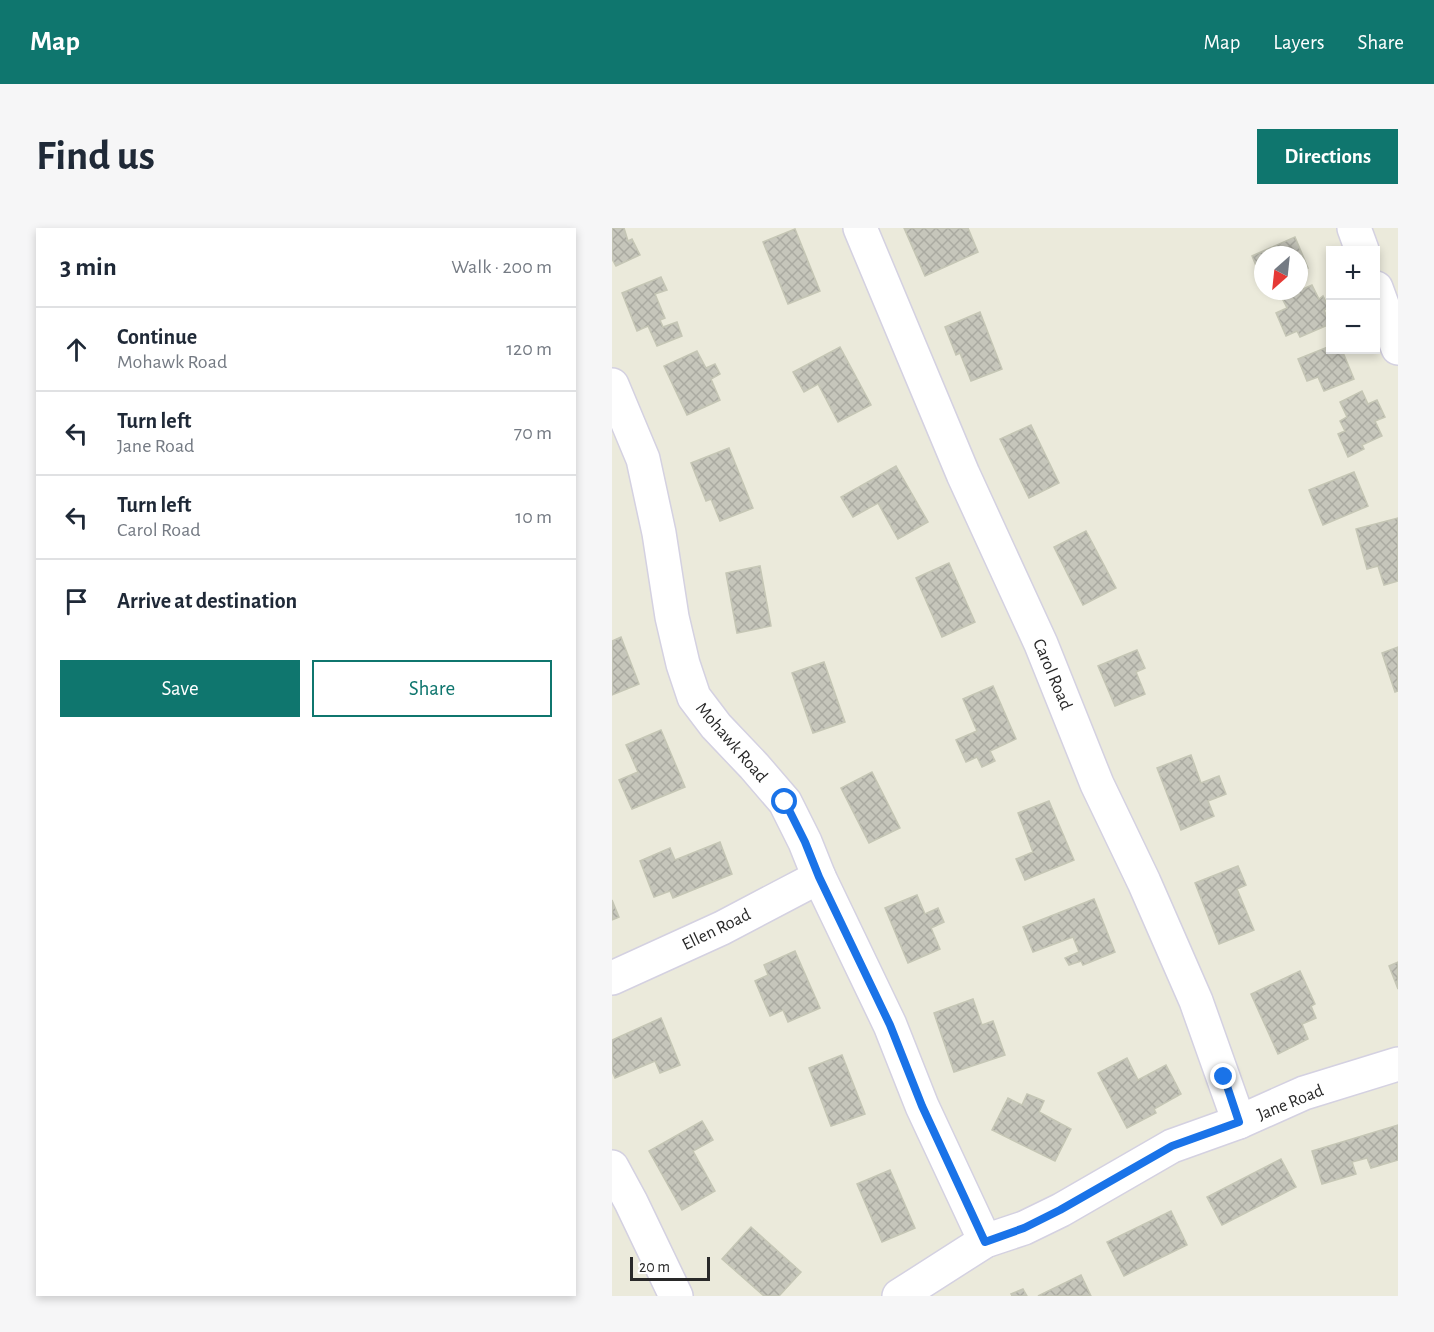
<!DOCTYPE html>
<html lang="en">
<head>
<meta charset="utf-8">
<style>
  :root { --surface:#fff; --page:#f6f6f7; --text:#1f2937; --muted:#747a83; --line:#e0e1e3; --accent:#0f766e }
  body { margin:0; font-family:"Alegreya Sans",sans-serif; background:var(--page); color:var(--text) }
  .controls { position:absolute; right:18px; top:18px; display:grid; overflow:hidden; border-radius:0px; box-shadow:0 3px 9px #0003 }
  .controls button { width:54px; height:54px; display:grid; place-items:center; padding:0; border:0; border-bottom:2px solid var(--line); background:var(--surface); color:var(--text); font:30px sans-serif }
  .compass { position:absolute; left:642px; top:18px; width:54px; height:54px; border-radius:50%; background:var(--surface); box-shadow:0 3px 9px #0003; rotate:207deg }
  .scale { position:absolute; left:18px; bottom:15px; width:80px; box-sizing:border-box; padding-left:6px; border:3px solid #292929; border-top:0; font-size:16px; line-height:21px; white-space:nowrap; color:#292929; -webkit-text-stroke:4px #fff; paint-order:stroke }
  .stop { position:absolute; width:18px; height:18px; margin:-14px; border:4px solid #1a73e8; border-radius:50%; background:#fff }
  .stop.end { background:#1a73e8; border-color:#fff; box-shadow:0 2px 6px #0008 }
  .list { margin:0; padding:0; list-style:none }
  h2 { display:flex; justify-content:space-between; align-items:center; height:78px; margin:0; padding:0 24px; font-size:26px }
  h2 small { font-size:20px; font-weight:400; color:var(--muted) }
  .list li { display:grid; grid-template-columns:39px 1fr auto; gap:18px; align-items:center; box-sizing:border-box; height:84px; padding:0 24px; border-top:2px solid var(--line) }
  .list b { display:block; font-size:22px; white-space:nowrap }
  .list p { margin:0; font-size:20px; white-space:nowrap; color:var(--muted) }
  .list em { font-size:20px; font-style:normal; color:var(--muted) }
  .actions { display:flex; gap:12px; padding:18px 24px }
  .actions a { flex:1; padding:14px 0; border:2px solid var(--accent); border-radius:0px; text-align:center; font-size:21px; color:var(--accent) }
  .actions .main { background:var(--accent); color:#fff }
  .icon { flex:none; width:33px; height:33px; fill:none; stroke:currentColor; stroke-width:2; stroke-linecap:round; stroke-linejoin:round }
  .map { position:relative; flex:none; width:786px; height:1068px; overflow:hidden; border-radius:0px }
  header { display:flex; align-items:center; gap:36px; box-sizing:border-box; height:84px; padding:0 30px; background:var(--accent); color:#fff }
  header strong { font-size:28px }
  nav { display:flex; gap:33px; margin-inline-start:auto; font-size:21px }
  .intro { display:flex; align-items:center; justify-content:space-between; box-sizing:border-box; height:144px; padding:0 36px }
  h1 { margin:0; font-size:42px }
  .button { padding:15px 27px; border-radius:0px; background:var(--accent); color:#fff; font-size:21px; font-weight:700 }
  main { display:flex; gap:36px; padding:0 36px }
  aside { flex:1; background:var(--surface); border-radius:0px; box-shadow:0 3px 9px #0003 }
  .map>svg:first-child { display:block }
  .building { fill:url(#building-cross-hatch); stroke:#c5c6b5; stroke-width:1.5 }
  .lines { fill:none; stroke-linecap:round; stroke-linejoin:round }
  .minor-casing { stroke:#d4d1e1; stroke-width:36 }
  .minor { stroke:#fff; stroke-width:33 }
  .route { stroke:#1a73e8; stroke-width:8 }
  .labels { text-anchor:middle; stroke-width:4.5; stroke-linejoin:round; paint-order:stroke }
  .street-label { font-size:18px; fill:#292929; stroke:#fff }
</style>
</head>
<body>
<header>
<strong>Map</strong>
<nav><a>Map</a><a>Layers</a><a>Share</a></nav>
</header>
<div class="intro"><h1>Find us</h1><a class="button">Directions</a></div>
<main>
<aside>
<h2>3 min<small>Walk · 200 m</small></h2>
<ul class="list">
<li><svg class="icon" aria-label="ahead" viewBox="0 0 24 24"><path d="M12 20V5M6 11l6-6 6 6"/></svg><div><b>Continue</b><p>Mohawk Road</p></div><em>120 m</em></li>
<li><svg class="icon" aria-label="left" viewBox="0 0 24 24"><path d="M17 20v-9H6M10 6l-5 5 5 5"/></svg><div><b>Turn left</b><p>Jane Road</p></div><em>70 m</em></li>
<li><svg class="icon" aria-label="left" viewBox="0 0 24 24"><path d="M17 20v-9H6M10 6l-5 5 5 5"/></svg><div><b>Turn left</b><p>Carol Road</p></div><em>10 m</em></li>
<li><svg class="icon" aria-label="arrive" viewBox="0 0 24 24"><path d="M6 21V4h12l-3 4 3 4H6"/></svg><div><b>Arrive at destination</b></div></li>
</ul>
<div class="actions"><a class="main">Save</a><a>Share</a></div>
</aside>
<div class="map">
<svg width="786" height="1068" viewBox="0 0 786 1068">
  <defs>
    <pattern id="building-cross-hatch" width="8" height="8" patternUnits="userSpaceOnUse" patternTransform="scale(1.5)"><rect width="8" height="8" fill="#c6c6bb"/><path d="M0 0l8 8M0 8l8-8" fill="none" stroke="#aaaaa1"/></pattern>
  </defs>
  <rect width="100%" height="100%" fill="#ebeadb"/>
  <g class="building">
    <path d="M0,0H12L16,13L20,11L28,27L4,38L0,31Z"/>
    <path d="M292,0H356L366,24L313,48Z"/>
    <path d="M183,1L208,63L176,76L151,14Z"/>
    <path d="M683,9L696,40L687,44V27H651V55L640,28Z"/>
    <path d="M49,49L55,62L43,66L53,90L48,92L51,99L65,94L70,108L45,118L36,98L25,103L10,65Z"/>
    <path d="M700,57L707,71L711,68L717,80L712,82L718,96L688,109L685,103L674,108L664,85L675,80L670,70Z"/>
    <path d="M368,84L390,141L359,153L348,125L344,127L333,99Z"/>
    <path d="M718,118V122H730L742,151L712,163L706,149L695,153L686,131Z"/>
    <path d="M228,119L259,177L226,194L206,156L192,164L181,144Z"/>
    <path d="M85,123L94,140L103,136L108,146L99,151L108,172L75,187L52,138Z"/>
    <path d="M750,163L756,176L765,172L773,189L763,193L770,208L750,217L752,221L736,229L726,206L733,203L728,193L735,189L728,174Z"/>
    <path d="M419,197L447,255L417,270L388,211Z"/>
    <path d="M117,220L141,280L108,293L99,271L94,273L79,235Z"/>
    <path d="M284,238L316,294L286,311L266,275L241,289L229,269Z"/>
    <path d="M742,244L756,278L711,297L697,262Z"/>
    <path d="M786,290V353L772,357L766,338L755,341L744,301Z"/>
    <path d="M474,303L504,360L471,377L442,319Z"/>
    <path d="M337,335L363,394L330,409L304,350Z"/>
    <path d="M148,338L159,398L125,405L114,345Z"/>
    <path d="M9,409L27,456L0,467V413Z"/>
    <path d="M786,419V463L783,464L770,425Z"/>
    <path d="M525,422L533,440L524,444L533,466L503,478L486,438Z"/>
    <path d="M212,434L233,494L201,505L180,445Z"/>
    <path d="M381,458L404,511L378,523L383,533L370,539L365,529L354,534L344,512L365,503L351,471Z"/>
    <path d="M49,502L73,559L20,581L7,552L26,544L14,517Z"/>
    <path d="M579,527L589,555L607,548L614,566L596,573L602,588L569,602L545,540Z"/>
    <path d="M260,544L288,600L257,615L229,560Z"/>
    <path d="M437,573L462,632L413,652L404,631L421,624L406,585Z"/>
    <path d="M108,614L120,646L61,670L58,663L42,669L28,633L58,620L63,632Z"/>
    <path d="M626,638L634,657L625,661L642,702L607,716L583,655Z"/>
    <path d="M305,667L313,686L326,680L332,694L319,700L328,721L296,735L273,680Z"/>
    <path d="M482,671L503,724L471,737L469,733L457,737L453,730L467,724L461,709L421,724L411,699Z"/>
    <path d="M0,672L7,689L0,692Z"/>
    <path d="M183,723L208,780L176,794L171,782L158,788L143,753L156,747L152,737Z"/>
    <path d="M786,734V761L777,738Z"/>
    <path d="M688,743L703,776L699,778L704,790L690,796L696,811L666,826L639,766Z"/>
    <path d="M361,771L370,797L381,793L393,827L342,844L322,785Z"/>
    <path d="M49,790L68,837L48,845L43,833L3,850L0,843V812Z"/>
    <path d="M230,827L253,886L219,898L197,840Z"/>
    <path d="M515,830L526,852L554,837L569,866L542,881L544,885L515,900L486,845Z"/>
    <path d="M415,866L432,873L427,884L459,901L443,933L380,902L396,870L410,877Z"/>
    <path d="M90,893L101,912L81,923L103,963L70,982L37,923Z"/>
    <path d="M786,897V932L759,940L755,930L740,934L744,946L710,956L700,923Z"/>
    <path d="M669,931L684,959L610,997L595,969Z"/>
    <path d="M278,942L303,1000L270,1014L245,956Z"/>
    <path d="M559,983L575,1017L512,1048L495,1014Z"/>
    <path d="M139,999L189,1044L167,1068H152L110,1031Z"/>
    <path d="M469,1047L479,1068H426Z"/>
    <path d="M411,1061L415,1068H400L399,1066Z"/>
  </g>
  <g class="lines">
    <g class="minor-casing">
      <g id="minor">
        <path d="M248,0L351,246L429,416L485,556L532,654L584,773L627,894"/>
        <path d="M742,0L750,22"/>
        <path d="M764,60L786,120"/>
        <path d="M0,157L31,231L47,305L60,389L71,436L82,469L104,498L142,538L173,574L193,614L207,649L278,797L310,878L373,1013"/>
        <path d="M0,750L110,700L207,649"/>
        <path d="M0,939L19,974L64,1068"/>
        <path d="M287,1068L373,1013L412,1000L449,982L560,918L627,894L692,865L786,836"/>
      </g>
    </g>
    <use href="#minor" class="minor"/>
  </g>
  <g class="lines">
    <path class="route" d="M173,574L193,614L207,649L278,797L310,878L373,1014L412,1000L448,982L560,918L627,894L612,849"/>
  </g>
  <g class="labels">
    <g class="street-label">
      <text transform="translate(441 446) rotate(67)" y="6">Carol Road</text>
      <text transform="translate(120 514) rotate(49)" y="6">Mohawk Road</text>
      <text transform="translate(104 701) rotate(-26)" y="6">Ellen Road</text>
      <text transform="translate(678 874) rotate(-22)" y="6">Jane Road</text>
    </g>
  </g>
</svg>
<div class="controls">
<button>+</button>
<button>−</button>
</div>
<svg class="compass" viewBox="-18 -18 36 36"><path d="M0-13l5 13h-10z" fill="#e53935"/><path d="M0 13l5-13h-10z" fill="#747a83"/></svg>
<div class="scale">20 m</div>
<div class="stop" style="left:173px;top:574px"></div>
<div class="stop end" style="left:612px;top:849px"></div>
</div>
</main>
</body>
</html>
